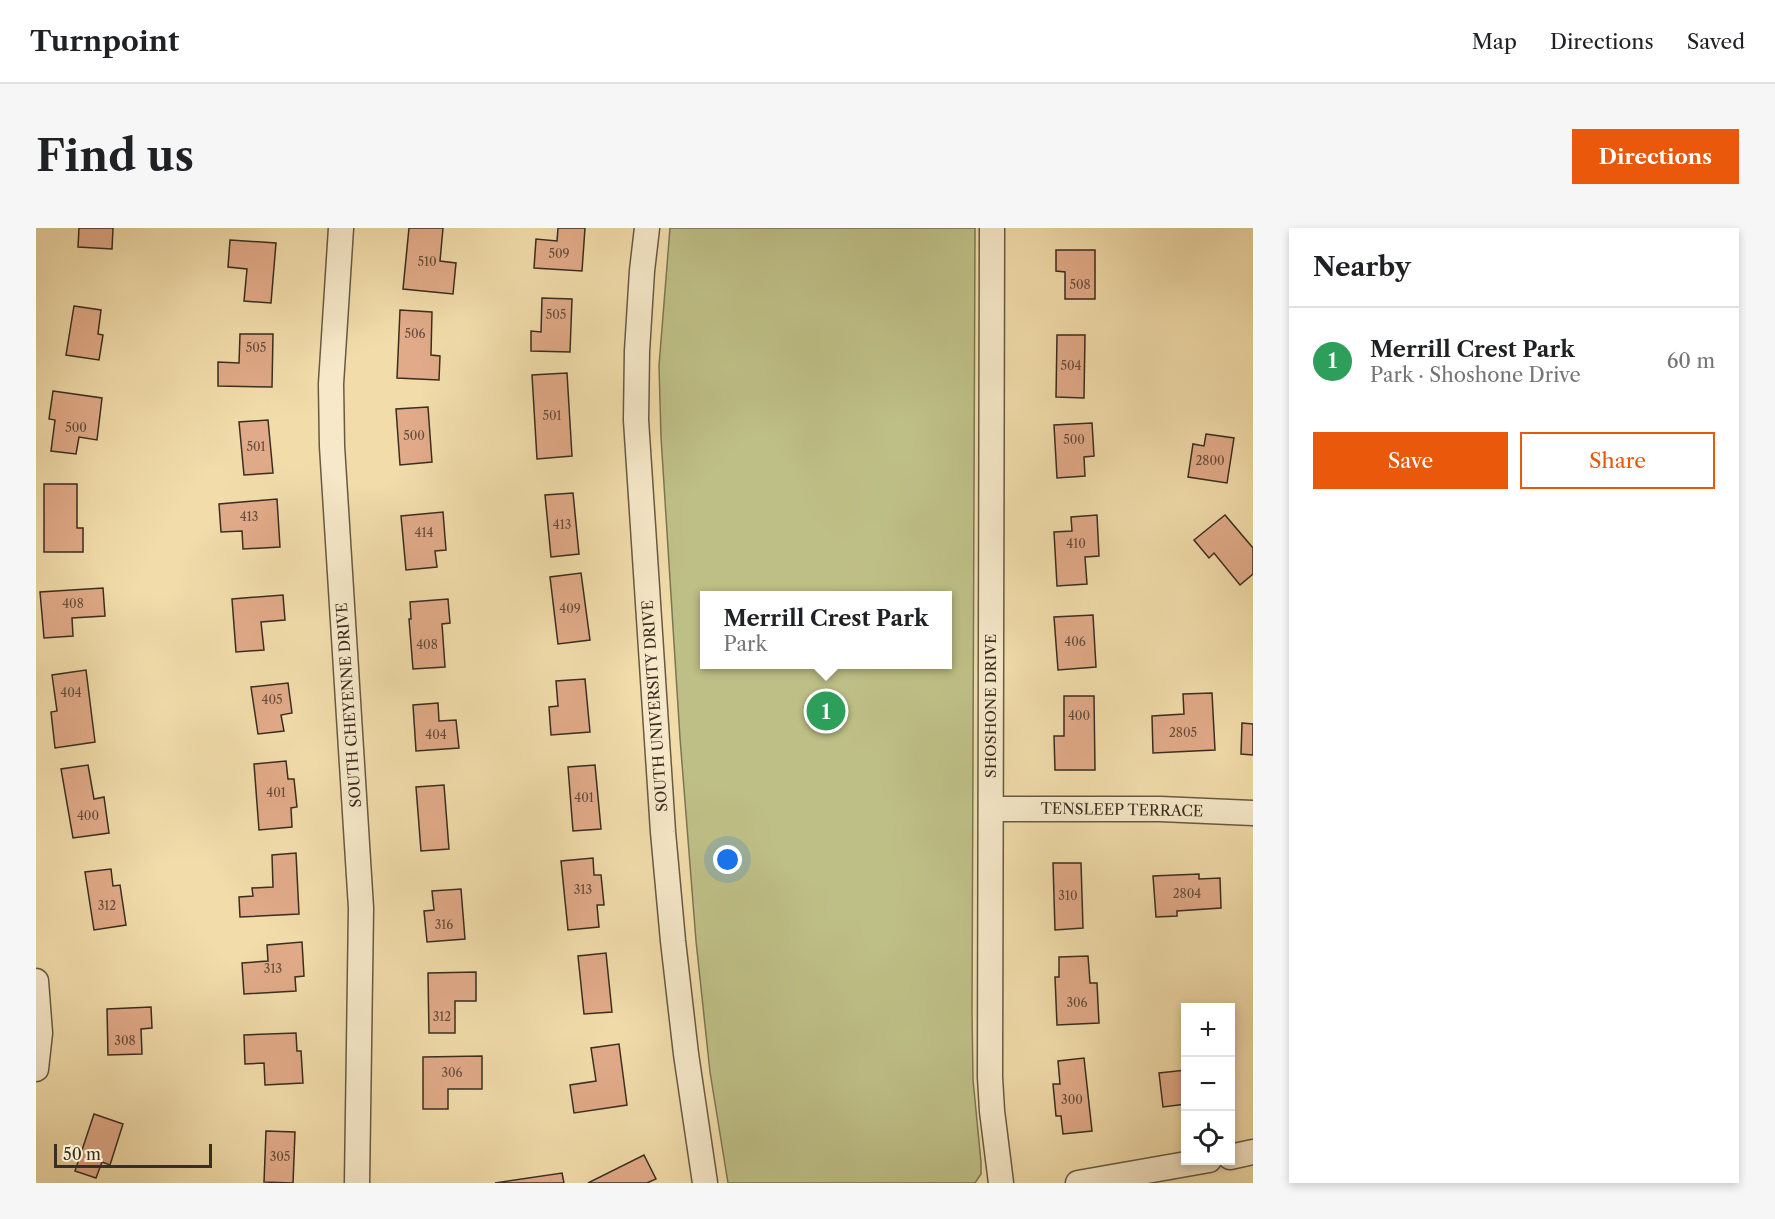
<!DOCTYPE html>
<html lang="en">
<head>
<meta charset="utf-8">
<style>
  :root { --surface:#fff; --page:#f6f6f6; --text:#202124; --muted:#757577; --line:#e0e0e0; --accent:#ea580c }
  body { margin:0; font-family:"Libre Caslon Text",serif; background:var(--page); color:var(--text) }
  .controls { position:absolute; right:18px; bottom:18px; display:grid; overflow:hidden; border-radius:0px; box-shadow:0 3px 9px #0003 }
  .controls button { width:54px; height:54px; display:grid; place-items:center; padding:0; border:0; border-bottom:2px solid var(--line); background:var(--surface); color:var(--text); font:30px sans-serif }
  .scale { position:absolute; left:18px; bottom:15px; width:158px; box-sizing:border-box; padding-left:6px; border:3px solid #392e23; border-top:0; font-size:16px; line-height:21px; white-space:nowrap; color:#392e23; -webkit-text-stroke:4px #f6e8c8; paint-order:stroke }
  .you { position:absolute; left:692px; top:632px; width:21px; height:21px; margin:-15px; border:4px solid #fff; border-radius:50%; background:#1a73e8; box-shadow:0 0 0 9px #1a73e833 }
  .badge { display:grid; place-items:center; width:39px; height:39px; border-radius:50%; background:var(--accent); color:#fff; font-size:20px; font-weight:700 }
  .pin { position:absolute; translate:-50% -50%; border:3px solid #fff; box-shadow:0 2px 6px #0006 }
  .popup { position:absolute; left:664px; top:363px; width:252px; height:78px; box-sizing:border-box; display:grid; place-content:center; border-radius:0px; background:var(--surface); filter:drop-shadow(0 2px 4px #0005); font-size:20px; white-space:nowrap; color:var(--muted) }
  .popup b { font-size:22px; color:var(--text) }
  .popup::after { content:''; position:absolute; left:50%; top:100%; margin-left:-12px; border:12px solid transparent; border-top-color:var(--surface) }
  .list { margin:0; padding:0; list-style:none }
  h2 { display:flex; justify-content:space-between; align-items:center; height:78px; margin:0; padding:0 24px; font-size:26px }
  h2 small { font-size:20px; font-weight:400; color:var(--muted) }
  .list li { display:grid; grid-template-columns:39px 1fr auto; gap:18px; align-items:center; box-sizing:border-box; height:108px; padding:0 24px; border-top:2px solid var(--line) }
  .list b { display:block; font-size:22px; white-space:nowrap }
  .list p { margin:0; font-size:20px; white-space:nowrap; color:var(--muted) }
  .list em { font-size:20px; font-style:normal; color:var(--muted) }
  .actions { display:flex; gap:12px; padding:18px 24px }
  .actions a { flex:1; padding:14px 0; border:2px solid var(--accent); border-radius:0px; text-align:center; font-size:21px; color:var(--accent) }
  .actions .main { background:var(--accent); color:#fff }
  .icon { flex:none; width:33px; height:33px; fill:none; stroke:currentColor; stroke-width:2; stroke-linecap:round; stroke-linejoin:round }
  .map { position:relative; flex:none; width:1217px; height:955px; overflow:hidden; border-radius:0px }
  header { display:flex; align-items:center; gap:36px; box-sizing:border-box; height:84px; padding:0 30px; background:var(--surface); border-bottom:2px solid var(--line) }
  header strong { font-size:28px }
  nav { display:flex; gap:33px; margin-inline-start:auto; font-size:21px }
  .intro { display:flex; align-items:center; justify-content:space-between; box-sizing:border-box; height:144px; padding:0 36px }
  h1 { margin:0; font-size:42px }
  .button { padding:15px 27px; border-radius:0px; background:var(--accent); color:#fff; font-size:21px; font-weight:700 }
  main { display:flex; gap:36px; padding:0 36px }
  aside { flex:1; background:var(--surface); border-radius:0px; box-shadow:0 3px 9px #0003 }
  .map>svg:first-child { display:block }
  .green { fill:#bebf86; stroke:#7c7654; stroke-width:1.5; fill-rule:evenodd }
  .building { fill:#e1aa88; stroke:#392e23; stroke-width:1.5 }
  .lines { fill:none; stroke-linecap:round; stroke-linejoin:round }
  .street-casing { stroke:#675a45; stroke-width:27 }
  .street { stroke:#f6e8c8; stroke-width:24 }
  .labels { text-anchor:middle; stroke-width:4.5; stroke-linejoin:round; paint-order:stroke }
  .number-label { font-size:12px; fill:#634d3c }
  .street-label { font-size:15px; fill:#392e23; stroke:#f6e8c8 }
</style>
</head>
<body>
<header>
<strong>Turnpoint</strong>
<nav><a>Map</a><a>Directions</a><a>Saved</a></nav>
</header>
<div class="intro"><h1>Find us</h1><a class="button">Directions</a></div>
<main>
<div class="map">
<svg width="1217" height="955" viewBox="0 0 1217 955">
  <rect width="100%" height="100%" fill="#f1dcaa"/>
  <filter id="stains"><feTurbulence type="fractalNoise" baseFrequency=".00333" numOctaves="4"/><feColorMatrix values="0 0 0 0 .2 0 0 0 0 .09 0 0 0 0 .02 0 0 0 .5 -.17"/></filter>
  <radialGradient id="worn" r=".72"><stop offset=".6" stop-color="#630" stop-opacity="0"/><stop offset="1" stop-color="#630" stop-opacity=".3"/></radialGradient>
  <path class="green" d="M634,0H939L936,784L937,852L945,934V946L939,955H692L674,844L660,713L644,510L625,209L623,138ZM668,368H912V436H668Z"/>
  <g class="building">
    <path d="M43,0H77L76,21L42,19Z"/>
    <path d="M373,0H407L404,33L420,35L417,66L367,61Z"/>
    <path d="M522,0H549L546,43L498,40L500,11L521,13Z"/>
    <path d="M194,12L240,15L235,75L208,73L211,41L192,39Z"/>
    <path d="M1020,22H1059V71H1029V44L1020,43Z"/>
    <path d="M506,70L536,71L534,124L495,123V103L505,104Z"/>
    <path d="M38,78L65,82L62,106L67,107L63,132L30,127Z"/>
    <path d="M364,82L396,84L395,127L404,128L403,152L361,150Z"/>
    <path d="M204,106H237L236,159L182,158V134L203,135Z"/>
    <path d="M1021,107H1049L1048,170L1020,169Z"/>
    <path d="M531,145L536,228L501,231L496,147Z"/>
    <path d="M17,163L66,170L61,212L43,209L40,226L15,223L19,192L13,191Z"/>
    <path d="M392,179L396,234L364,237L360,181Z"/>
    <path d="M232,192L237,245L208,247L203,194Z"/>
    <path d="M1056,195L1058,228L1048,229L1049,248L1021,250L1018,197Z"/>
    <path d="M1170,206L1198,210L1191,255L1152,249L1157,216L1168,218Z"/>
    <path d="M8,256H41V300H47V324H8Z"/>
    <path d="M537,265L543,326L515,329L509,267Z"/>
    <path d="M241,271L244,319L207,321L206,303L185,304L183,276Z"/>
    <path d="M407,284L410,322L399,323L401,339L370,342L365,288Z"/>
    <path d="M1061,287L1063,328L1049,329L1051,356L1021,358L1018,304L1036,303L1035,289Z"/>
    <path d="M1189,287L1217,320V346L1204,357L1178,325L1173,330L1158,312Z"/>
    <path d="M545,345L554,412L522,416L514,349Z"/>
    <path d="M67,360L69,388L36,390L37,408L8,410L4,364Z"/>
    <path d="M247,367L249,392L225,394L228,422L200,424L196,371Z"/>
    <path d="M412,371L414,395L406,396L409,439L377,441L373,391H375L374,374Z"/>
    <path d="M1057,387L1060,439L1022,442L1018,389Z"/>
    <path d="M50,442L59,514L19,520L15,484L21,483L16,447Z"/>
    <path d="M549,451L554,504L515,507L513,479L522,478L520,453Z"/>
    <path d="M252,455L256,485L245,487L248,503L222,506L215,459Z"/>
    <path d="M1176,465L1179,522L1117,525L1116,488L1148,486L1147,466Z"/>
    <path d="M1028,468H1058L1059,542H1019L1018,508H1028Z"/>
    <path d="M402,475L403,493L420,492L423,520L380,523L377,477Z"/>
    <path d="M1206,495L1217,496V527L1205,526Z"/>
    <path d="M250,533L252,551H258L261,579L255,580L256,599L223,602L218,536Z"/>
    <path d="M52,537L58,571L68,569L73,605L37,610L25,541Z"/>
    <path d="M559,537L565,601L537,603L532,539Z"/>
    <path d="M408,557L413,621L385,623L380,559Z"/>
    <path d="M260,625L263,686L204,689L203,669L217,668L216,660L237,659L236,627Z"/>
    <path d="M557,630L558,647H565L568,677H561L563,699L532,702L525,633Z"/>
    <path d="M1017,635H1045L1047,700L1019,702Z"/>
    <path d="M75,641L77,658L84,657L90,697L58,702L49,644Z"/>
    <path d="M1163,646V651L1184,650L1185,680L1141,683V688L1120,689L1117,648Z"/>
    <path d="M425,661L429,711L391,714L388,683L398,682L396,663Z"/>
    <path d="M266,714L268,748L259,749L260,763L208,766L206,735L232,733L231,717Z"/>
    <path d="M570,725L576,784L548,786L542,728Z"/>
    <path d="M1052,728L1054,755H1061L1063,795L1021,797L1019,749H1023V729Z"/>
    <path d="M440,744V773H419V805H393L392,745Z"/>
    <path d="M115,779L116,800L105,801L106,826L72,827L71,781Z"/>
    <path d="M260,805L261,823H265L267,855L229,857L228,835L209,836L208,807Z"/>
    <path d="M583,816L591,877L538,885L534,857L560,853L555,820Z"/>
    <path d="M446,828V861H412V881H387V829Z"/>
    <path d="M1048,830L1056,903L1027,906L1025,888H1020L1017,856H1024L1022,833Z"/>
    <path d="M1150,842V876L1127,879L1123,845Z"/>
    <path d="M58,886L87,896L74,937L66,934L60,950L39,943Z"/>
    <path d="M230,903L259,904L257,955L228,954Z"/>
    <path d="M608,927L620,951L611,955H552Z"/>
    <path d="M526,945L528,955H459Z"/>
  </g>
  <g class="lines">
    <g class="street-casing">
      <g id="street">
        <path d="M305,0L295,156L296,218L325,680L321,955"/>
        <path d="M611,0L606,43L601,123L600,192L627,604L637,713L650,826L669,955"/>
        <path d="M956,0L954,849L956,883L965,955"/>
        <path d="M955,581H1124L1217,585"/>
        <path d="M0,753L4,805L0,841"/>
        <path d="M1194,929L1217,924"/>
        <path d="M1042,955L1173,932"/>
      </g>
    </g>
    <use href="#street" class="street"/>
  </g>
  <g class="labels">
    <g class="number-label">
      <text x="523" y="30">509</text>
      <text x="391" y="38">510</text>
      <text x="1044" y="61">508</text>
      <text x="520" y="91">505</text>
      <text x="379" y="110">506</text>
      <text x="220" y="124">505</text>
      <text x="1035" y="142">504</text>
      <text x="516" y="192">501</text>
      <text x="40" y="204">500</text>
      <text x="378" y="212">500</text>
      <text x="1038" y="216">500</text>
      <text x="220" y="223">501</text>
      <text x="1174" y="237">2800</text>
      <text x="213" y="293">413</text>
      <text x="526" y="301">413</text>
      <text x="388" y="309">414</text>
      <text x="1040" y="320">410</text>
      <text x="37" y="380">408</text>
      <text x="534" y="385">409</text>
      <text x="1039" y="418">406</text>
      <text x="391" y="421">408</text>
      <text x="35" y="469">404</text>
      <text x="236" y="476">405</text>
      <text x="1043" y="492">400</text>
      <text x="1147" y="509">2805</text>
      <text x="400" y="511">404</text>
      <text x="240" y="569">401</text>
      <text x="548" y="574">401</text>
      <text x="52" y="592">400</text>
      <text x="547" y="666">313</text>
      <text x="1151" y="670">2804</text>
      <text x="1032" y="672">310</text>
      <text x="71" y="682">312</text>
      <text x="408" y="701">316</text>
      <text x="237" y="745">313</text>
      <text x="1041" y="779">306</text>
      <text x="406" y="793">312</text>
      <text x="89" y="817">308</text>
      <text x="416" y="849">306</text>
      <text x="1036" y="876">300</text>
      <text x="244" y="933">305</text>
    </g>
    <g class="street-label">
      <text transform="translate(313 477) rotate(-94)" y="5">SOUTH CHEYENNE DRIVE</text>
      <text transform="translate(619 478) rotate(-94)" y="5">SOUTH UNIVERSITY DRIVE</text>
      <text transform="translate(955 478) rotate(-90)" y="5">SHOSHONE DRIVE</text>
      <text transform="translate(1086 582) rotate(1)" y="5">TENSLEEP TERRACE</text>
    </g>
  </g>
  <rect width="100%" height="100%" filter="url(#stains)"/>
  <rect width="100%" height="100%" fill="url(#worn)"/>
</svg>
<div class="controls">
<button>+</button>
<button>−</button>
<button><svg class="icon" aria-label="locate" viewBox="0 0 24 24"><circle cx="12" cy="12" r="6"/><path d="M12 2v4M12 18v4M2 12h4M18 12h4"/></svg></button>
</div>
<div class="scale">50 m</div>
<div class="you"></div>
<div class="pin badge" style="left:790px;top:483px;background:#2e9e5b">1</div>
<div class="popup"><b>Merrill Crest Park</b>Park</div>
</div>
<aside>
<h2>Nearby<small></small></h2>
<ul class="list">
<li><span class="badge" style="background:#2e9e5b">1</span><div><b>Merrill Crest Park</b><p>Park · Shoshone Drive</p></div><em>60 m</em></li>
</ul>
<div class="actions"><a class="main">Save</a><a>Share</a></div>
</aside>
</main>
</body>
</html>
